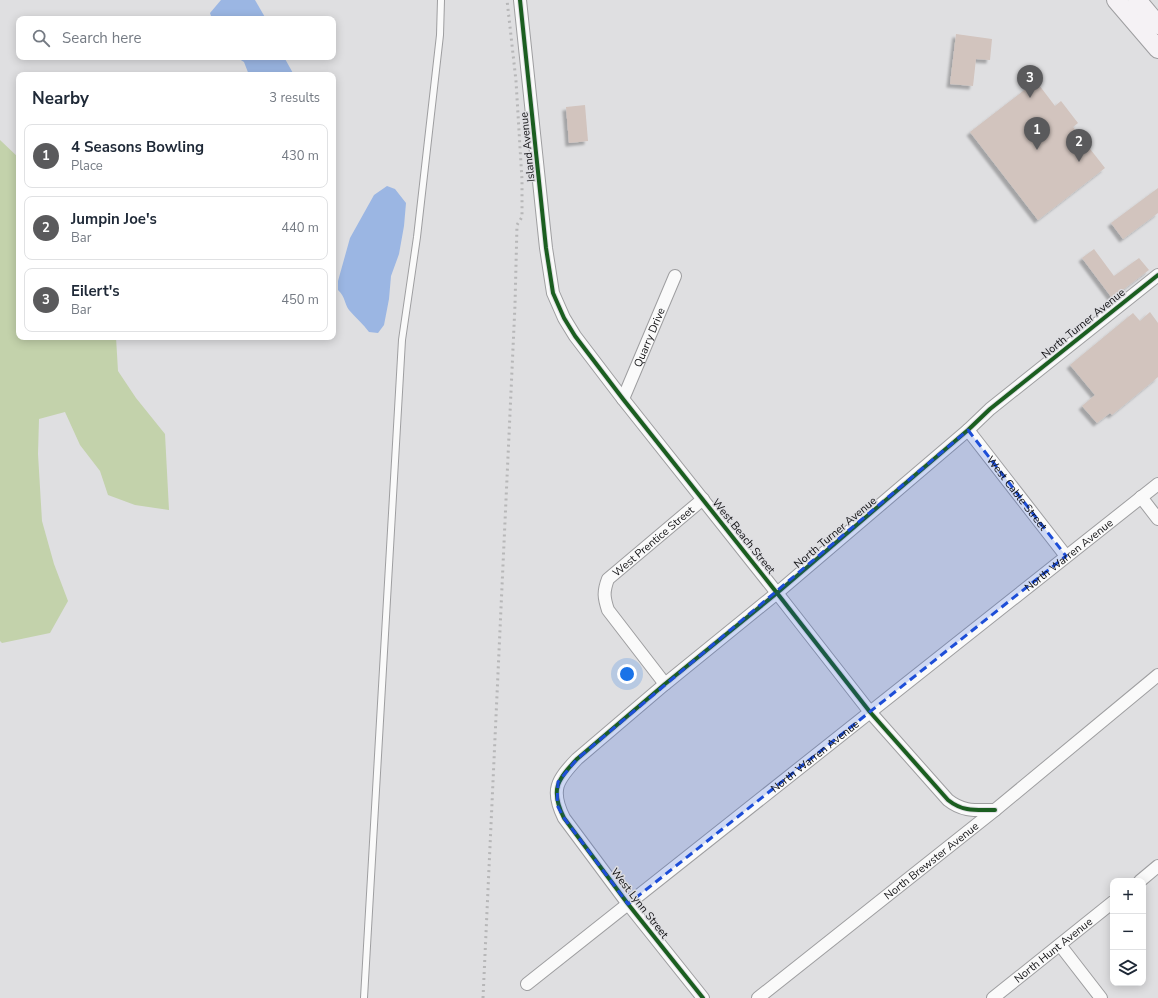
<!DOCTYPE html>
<html lang="en">
<head>
<meta charset="utf-8">
<style>
  :root { --surface:#fff; --page:#f2f2f3; --text:#1f2937; --muted:#747a83; --line:#e0e1e3; --accent:#5a5a5c }
  body { margin:0; font-family:"Nunito Sans",sans-serif; background:var(--page); color:var(--text) }
  .controls { position:absolute; right:12px; bottom:12px; display:grid; overflow:hidden; border-radius:8px; box-shadow:0 2px 10px #0003 }
  .controls button { width:36px; height:36px; display:grid; place-items:center; padding:0; border:0; border-bottom:1px solid var(--line); background:var(--surface); color:var(--text); font:20px sans-serif }
  .you { position:absolute; left:627px; top:674px; width:14px; height:14px; margin:-10px; border:3px solid #fff; border-radius:50%; background:#1a73e8; box-shadow:0 0 0 6px #1a73e833 }
  .badge { display:grid; place-items:center; width:26px; height:26px; border-radius:50%; background:var(--accent); color:#fff; font-size:13px; font-weight:700 }
  .pin { position:absolute; translate:-50% -33px; filter:drop-shadow(0 1px 2px #0008) }
  .pin::after { content:''; position:absolute; top:21px; width:14px; height:12px; background:inherit; clip-path:polygon(0 0,100% 0,50% 100%) }
  .list { margin:0; padding:0; list-style:none }
  h2 { display:flex; justify-content:space-between; align-items:center; height:52px; margin:0; padding:0 16px; font-size:17px }
  h2 small { font-size:13px; font-weight:400; color:var(--muted) }
  .list li { display:grid; grid-template-columns:26px 1fr auto; gap:12px; align-items:center; box-sizing:border-box; height:64px; margin:0 8px 8px; padding:0 8px; border:1px solid var(--line); border-radius:8px }
  .list b { display:block; font-size:15px; white-space:nowrap }
  .list p { margin:0; font-size:13px; white-space:nowrap; color:var(--muted) }
  .list em { font-size:13px; font-style:normal; color:var(--muted) }
  .icon { flex:none; width:22px; height:22px; fill:none; stroke:currentColor; stroke-width:2; stroke-linecap:round; stroke-linejoin:round }
  .map { position:relative; flex:none; width:1158px; height:998px; overflow:hidden }
  .search { position:absolute; background:var(--surface); box-shadow:0 2px 10px #0003; left:16px; top:16px; width:320px; height:44px; display:flex; align-items:center; gap:10px; box-sizing:border-box; padding:0 14px; border-radius:8px; color:var(--muted); font-size:15px }
  .panel { position:absolute; background:var(--surface); box-shadow:0 2px 10px #0003; left:16px; top:72px; width:320px; height:268px; border-radius:8px }
  .map>svg:first-child { display:block }
  .green { fill:#c3d2ab }
  .water { fill:#9bb6e3 }
  .building { fill:#d2c4be; filter:url(#shadow) }
  .lines { fill:none; stroke-linecap:round; stroke-linejoin:round }
  .lane-casing { stroke:#9e9ea0; stroke-width:8 }
  .street-casing { stroke:#9e9ea0; stroke-width:14 }
  .secondary-casing { stroke:#9e9ea0; stroke-width:20 }
  .lane { stroke:#fafafa; stroke-width:6 }
  .street { stroke:#fafafa; stroke-width:12 }
  .secondary { stroke:#f5f2f5; stroke-width:18 }
  .rail { stroke:#b7b7b8; stroke-width:3; stroke-dasharray:2 4; stroke-linecap:butt }
  .cycleway-casing { stroke:#dedee2; stroke-width:6 }
  .cycleway { stroke:#1b5e20; stroke-width:4 }
  .marked { fill:#1d4ed8; fill-opacity:0.2; stroke:#1d4ed8; stroke-width:3; stroke-dasharray:8 5; stroke-linejoin:round }
  .labels { text-anchor:middle; stroke-width:3; stroke-linejoin:round; paint-order:stroke }
  .street-label { font-size:11px; fill:#121214; stroke:#dedee2 }
</style>
</head>
<body>
<div class="map">
<svg width="1158" height="998" viewBox="0 0 1158 998">
  <defs>
    <filter id="shadow"><feDropShadow dx="-3.5" dy="3.5" stdDeviation="1" flood-color="#0004"/></filter>
  </defs>
  <rect width="100%" height="100%" fill="#dfdfe1"/>
  <path class="green" d="M0,140L19,158V337H116L118,371L136,398L165,434L169,510L135,505L108,495L100,471L80,445L65,412L39,419L38,454L42,521L54,564L68,601L50,633L2,643L0,641Z"/>
  <g class="water">
    <path d="M221,0H255L266,19H212L210,13Z"/>
    <path d="M236,57H284L294,75H249L244,62Z"/>
    <path d="M387,186L395,189L406,203L404,226L399,254L391,276L389,299L384,325L378,333L369,332C363,324 356,318 349,310C344,303 346,298 338,290V281L350,238L374,195Z"/>
  </g>
  <g class="building">
    <path d="M956,34L992,39L990,60L976,59L973,86L950,84Z"/>
    <path d="M1036,81L1055,106L1061,101L1078,123L1073,127L1105,168L1038,220L970,132Z"/>
    <path d="M585,105L588,141L569,143L566,107Z"/>
    <path d="M1158,188V213L1123,239L1111,223Z"/>
    <path d="M1094,249L1114,276L1139,258L1149,270L1112,298L1082,258Z"/>
    <path d="M1150,312L1158,323V377L1112,415L1110,413L1097,423L1082,406L1095,395L1070,365L1133,313L1140,321Z"/>
  </g>
  <g class="lines">
    <g class="lane-casing">
      <path id="lane" d="M364,998L402,340L417,237L440,35L441,0"/>
    </g>
    <g class="street-casing">
      <g id="street">
        <path d="M520,0L546,248L553,293L564,318L575,336L623,399L777,593L870,712L948,800C963,812 976,810 995,810"/>
        <path id="s1" d="M623,399L675,276"/>
        <path id="s2" d="M968,430L1066,556"/>
        <path d="M1141,497L1158,519"/>
        <path id="s3" d="M665,684L608,610C604,598 603,592 608,579L703,499"/>
        <path d="M1140,881L1158,866"/>
        <path d="M1060,945L1101,998"/>
        <path id="s4" d="M527,984L1158,484"/>
        <path d="M703,998L628,904L564,818C550,790 557,780 577,759L665,684L777,593L968,430L990,409L1158,275"/>
        <path id="s5" d="M758,998L995,810L1158,675"/>
        <path id="s6" d="M993,998L1113,902"/>
      </g>
    </g>
    <g class="secondary-casing">
      <g id="secondary">
        <path d="M1116,0L1158,49"/>
        <path d="M1137,0L1158,25"/>
      </g>
    </g>
    <use href="#lane" class="lane"/>
    <use href="#street" class="street"/>
    <use href="#secondary" class="secondary"/>
    <path class="rail" d="M483,998L515,305L517,225L522,217V180L516,81L507,0"/>
    <g class="cycleway-casing">
      <g id="cycleway">
        <path d="M520,0L546,248L553,293L564,318L575,336L623,399L777,593L870,712L948,800C963,812 976,810 995,810"/>
        <path d="M703,998L628,904L564,818C550,790 557,780 577,759L665,684L777,593L968,430L990,409L1158,275"/>
      </g>
    </g>
    <use href="#cycleway" class="cycleway"/>
  </g>
  <path class="marked" d="M968,430L1066,556L628,904L564,818L557,805L558,782L577,759Z"/>
  <g class="labels">
    <g class="street-label">
      <text transform="translate(527 147) rotate(-96)" y="4">Island Avenue</text>
      <text transform="translate(1083 323) rotate(-39)" y="4">North Turner Avenue</text>
      <text dy="4" stroke="none"><textPath href="#s1" startOffset="67">Quarry Drive</textPath></text>
      <text dy="4" stroke="none"><textPath href="#s2" startOffset="80">West Cable Street</textPath></text>
      <text transform="translate(835 532) rotate(-40)" y="4">North Turner Avenue</text>
      <text transform="translate(744 536) rotate(51)" y="4">West Beach Street</text>
      <text dy="4" stroke="none"><textPath href="#s3" startOffset="184">West Prentice Street</textPath></text>
      <text dy="4" stroke="none"><textPath href="#s4" startOffset="691">North Warren Avenue</textPath></text>
      <text dy="4" stroke="none"><textPath href="#s4" startOffset="367">North Warren Avenue</textPath></text>
      <text dy="4" stroke="none"><textPath href="#s5" startOffset="221">North Brewster Avenue</textPath></text>
      <text transform="translate(640 903) rotate(52)" y="4">West Lynn Street</text>
      <text dy="4" stroke="none"><textPath href="#s6" startOffset="77">North Hunt Avenue</textPath></text>
    </g>
  </g>
</svg>
<div class="controls">
<button>+</button>
<button>−</button>
<button><svg class="icon" aria-label="layers" viewBox="0 0 24 24"><path d="M12 4l9 5-9 5-9-5zM3 14l9 5 9-5"/></svg></button>
</div>
<div class="you"></div>
<div class="pin badge" style="left:1037px;top:150px">1</div>
<div class="pin badge" style="left:1079px;top:162px">2</div>
<div class="pin badge" style="left:1030px;top:98px">3</div>
<div class="search"><svg class="icon" aria-label="search" viewBox="0 0 24 24"><circle cx="10" cy="10" r="6"/><path d="M15 15l6 6"/></svg>Search here</div>
<section class="panel">
<h2>Nearby<small>3 results</small></h2>
<ul class="list">
<li><span class="badge">1</span><div><b>4 Seasons Bowling</b><p>Place</p></div><em>430 m</em></li>
<li><span class="badge">2</span><div><b>Jumpin Joe's</b><p>Bar</p></div><em>440 m</em></li>
<li><span class="badge">3</span><div><b>Eilert's</b><p>Bar</p></div><em>450 m</em></li>
</ul>
</section>
</div>
</body>
</html>
